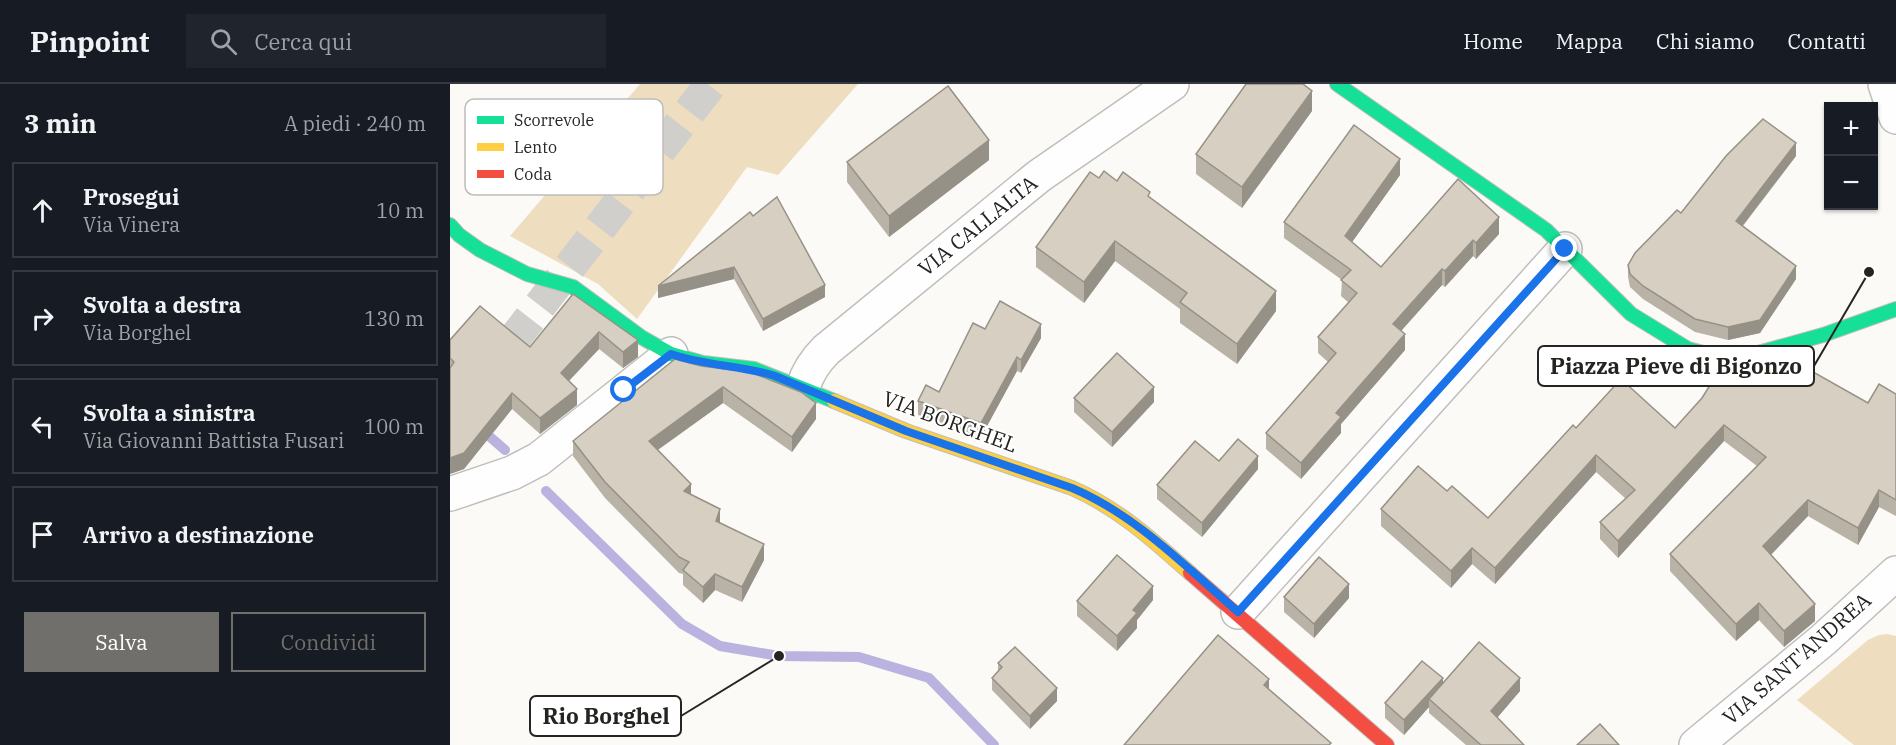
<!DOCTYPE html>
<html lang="it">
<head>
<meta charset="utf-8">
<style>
  :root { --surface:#171b24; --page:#20242c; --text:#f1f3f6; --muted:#9ea1a6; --line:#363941; --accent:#716f6c }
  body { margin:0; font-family:"IBM Plex Serif",serif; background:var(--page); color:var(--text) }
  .controls { position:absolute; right:18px; top:18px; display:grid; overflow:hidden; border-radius:0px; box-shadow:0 2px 4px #0004 }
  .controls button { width:54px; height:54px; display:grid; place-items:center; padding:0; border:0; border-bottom:2px solid var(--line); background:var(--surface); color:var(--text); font:30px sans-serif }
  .stop { position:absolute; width:18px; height:18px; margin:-14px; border:4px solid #1a73e8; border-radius:50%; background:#fff }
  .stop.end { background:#1a73e8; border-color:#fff; box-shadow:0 2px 6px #0008 }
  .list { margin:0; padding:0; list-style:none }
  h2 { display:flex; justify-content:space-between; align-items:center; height:78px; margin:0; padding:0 24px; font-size:26px }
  h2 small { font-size:20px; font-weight:400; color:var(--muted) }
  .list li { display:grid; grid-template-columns:39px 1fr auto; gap:18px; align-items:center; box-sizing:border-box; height:96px; margin:0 12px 12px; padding:0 12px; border:2px solid var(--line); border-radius:0px }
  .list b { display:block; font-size:22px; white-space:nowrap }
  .list p { margin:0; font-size:20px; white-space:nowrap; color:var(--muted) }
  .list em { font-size:20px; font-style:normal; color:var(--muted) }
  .actions { display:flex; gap:12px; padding:18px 24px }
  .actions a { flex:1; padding:14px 0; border:2px solid var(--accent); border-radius:0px; text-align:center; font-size:21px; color:var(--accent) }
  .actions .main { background:var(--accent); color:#fff }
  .icon { flex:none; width:33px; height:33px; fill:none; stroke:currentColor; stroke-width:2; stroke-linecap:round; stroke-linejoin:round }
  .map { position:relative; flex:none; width:1446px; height:661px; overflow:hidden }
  header { display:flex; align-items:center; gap:36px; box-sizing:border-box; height:84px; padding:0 30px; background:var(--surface); border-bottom:2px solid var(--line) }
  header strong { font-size:28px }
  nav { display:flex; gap:33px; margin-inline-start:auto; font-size:21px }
  .search { width:420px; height:54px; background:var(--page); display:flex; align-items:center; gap:15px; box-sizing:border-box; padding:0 21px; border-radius:0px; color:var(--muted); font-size:22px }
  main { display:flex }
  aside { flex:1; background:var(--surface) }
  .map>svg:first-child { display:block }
  .green { fill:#eeddbf }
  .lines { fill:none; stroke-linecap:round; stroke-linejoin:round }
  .stream { stroke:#bab3df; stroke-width:10 }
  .primary-tunnel { stroke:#d1cfcb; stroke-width:33; stroke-dasharray:33 16; stroke-linecap:butt }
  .street-casing { stroke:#c0bebb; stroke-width:36 }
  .fast-casing { stroke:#c0bebb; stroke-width:16 }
  .slow-casing { stroke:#c0bebb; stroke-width:16 }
  .jam-casing { stroke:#c0bebb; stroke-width:16 }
  .street { stroke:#fffefe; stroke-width:33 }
  .fast { stroke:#16e098; stroke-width:14 }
  .slow { stroke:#ffcf43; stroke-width:14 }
  .jam { stroke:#f24e42; stroke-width:14 }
  .wall { fill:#b9b2a6 }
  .shaded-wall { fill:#969187 }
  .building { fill:#d7cfc1; stroke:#969187; stroke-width:1.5 }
  .route { stroke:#1a73e8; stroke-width:8 }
  .labels { text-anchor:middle; stroke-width:4.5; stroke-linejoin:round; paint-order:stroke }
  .street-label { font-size:21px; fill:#262421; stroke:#fff }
  .key { fill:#fff; stroke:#bebdbc; stroke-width:1.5 }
  .key-label { font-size:16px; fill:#262421 }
  .leader { fill:none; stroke:#262421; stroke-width:2 }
  .callout-dot { fill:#262421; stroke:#fff; stroke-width:2 }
  .callout { fill:#fff; stroke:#262421; stroke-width:2 }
  .callout-label { font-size:22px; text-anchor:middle; font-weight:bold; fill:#262421 }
</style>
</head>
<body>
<header>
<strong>Pinpoint</strong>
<div class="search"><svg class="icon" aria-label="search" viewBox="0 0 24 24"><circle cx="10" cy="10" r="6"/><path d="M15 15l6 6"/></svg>Cerca qui</div>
<nav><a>Home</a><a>Mappa</a><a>Chi siamo</a><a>Contatti</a></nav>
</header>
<main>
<aside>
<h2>3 min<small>A piedi · 240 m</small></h2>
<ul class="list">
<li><svg class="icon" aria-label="ahead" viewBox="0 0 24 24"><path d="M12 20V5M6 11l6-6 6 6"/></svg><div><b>Prosegui</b><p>Via Vinera</p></div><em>10 m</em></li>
<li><svg class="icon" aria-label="right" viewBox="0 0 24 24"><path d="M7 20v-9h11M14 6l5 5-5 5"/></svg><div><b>Svolta a destra</b><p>Via Borghel</p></div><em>130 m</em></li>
<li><svg class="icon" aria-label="left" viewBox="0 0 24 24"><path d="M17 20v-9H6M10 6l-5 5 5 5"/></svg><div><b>Svolta a sinistra</b><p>Via Giovanni Battista Fusari</p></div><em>100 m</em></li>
<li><svg class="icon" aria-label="arrive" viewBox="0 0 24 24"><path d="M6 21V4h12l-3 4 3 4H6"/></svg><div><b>Arrivo a destinazione</b></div></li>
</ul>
<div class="actions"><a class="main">Salva</a><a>Condividi</a></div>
</aside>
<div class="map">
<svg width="1446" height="661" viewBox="0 0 1446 661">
  <rect width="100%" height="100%" fill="#fcfaf6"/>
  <g class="green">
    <path d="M190,0H408L328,91L297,83L187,235L148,200L60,152Z"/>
    <path d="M1437,550L1446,552V661H1404L1347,616L1418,556L1429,551Z"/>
  </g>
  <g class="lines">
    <g class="stream">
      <path d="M31,345L55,366"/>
      <path d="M96,407L232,540L270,562L329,572L409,573L479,594L544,661"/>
    </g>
    <path class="primary-tunnel" d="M0,338L261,0"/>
    <g class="street-casing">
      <g id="street">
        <path d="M1435,0L1446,33"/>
        <path d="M353,303C358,287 365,277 376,266L589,92L722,0"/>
        <path d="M0,410L62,389L89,375L221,270"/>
        <path d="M788,528L1115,165"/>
        <path d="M1246,661L1373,556L1446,489"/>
      </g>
    </g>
    <g class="fast-casing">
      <g id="fast">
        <path d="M887,0L1096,146L1181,230L1238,265L1276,275L1290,274L1373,251L1446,225"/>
        <path d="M0,141L9,151L30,166L77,190L123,203L191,253L221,270L253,279L304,285L384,317"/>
      </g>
    </g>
    <g class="slow-casing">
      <path id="slow" d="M384,317L456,347L622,404C668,424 703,456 740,489"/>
    </g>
    <g class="jam-casing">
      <path id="jam" d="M740,489L937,661"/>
    </g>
    <use href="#street" class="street"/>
    <use href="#fast" class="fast"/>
    <use href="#slow" class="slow"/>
    <use href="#jam" class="jam"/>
  </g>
  <g class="wall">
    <path d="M862,27L792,124L746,90V70Z"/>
    <path d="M1346,72L1293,142L1346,195L1310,249L1278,256L1245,248L1193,215L1180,203L1178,193V181L1231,129Z"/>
    <path d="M539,76L439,153L397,98V78Z"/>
    <path d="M950,91L902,158L931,183L1008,95L1049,150L1026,175L1023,172L995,203L992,201L951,247L955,266L891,340V349L851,395L816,365V349L878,278L868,269V253L899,219L891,212L892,196L834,154V138Z"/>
    <path d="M649,94L667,97L700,114L826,227L787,280L730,239V225L665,177L634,219L586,183V163Z"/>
    <path d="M300,128L375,213L313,247L284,195L208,214Z"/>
    <path d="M123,210L188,273L173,284L149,265L119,297L127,321L90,350L62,325L14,385L0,390V256L80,263Z"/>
    <path d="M535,245L591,254L571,289L567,287L531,353L468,331V317L489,308Z"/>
    <path d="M225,275L366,335L342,368L273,319L208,366L241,411L270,439L314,476L292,518L265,506L253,519L233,501V490L229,489L155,414L123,372V357Z"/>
    <path d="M1446,310V432L1429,423L1408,461L1358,432L1321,471L1365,537L1334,563L1309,536L1286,557L1220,487V470L1307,382L1274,357L1168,474L1150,455V438L1176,415L1146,388L1045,500L1022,480L1001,504L931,442V425L997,407L1038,434L1126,344H1225L1418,319Z"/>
    <path d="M624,314L704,318L662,363L624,328Z"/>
    <path d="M769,377L808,385L752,453L707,415V401Z"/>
    <path d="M834,513L899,514L864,554L834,528Z"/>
    <path d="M703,516L687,536V544L667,567L627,532V517Z"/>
    <path d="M548,579L607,617L580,645L542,606V594L548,587Z"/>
    <path d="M993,600L1070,607L1047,634L1074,661H1016L979,629V623L954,651L935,634V619Z"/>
  </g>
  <g class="shaded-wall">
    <path d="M862,7V27L792,124V103Z"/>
    <path d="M539,56V76L439,153V132Z"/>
    <path d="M1346,59V72L1286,150V137Z"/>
    <path d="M950,75V91L895,168V152Z"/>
    <path d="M1049,133V150L1026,175V159Z"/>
    <path d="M1023,156V172L995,203V187Z"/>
    <path d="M665,157V177L634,219V198Z"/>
    <path d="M1346,182V195L1310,249L1278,256V243Z"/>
    <path d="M284,183V195L208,214V202Z"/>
    <path d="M992,185V201L943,256V240Z"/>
    <path d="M375,201V213L313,247V235Z"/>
    <path d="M826,207V227L787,280V260Z"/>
    <path d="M591,240V254L571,289V276Z"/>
    <path d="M149,248V265L111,305V289Z"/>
    <path d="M955,250V266L891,340V349L851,395V379L886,329Z"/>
    <path d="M188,256V273L173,284V268Z"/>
    <path d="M567,273V287L531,353V339Z"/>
    <path d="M273,303V319L199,372V357Z"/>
    <path d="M704,303V318L662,363V348Z"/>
    <path d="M127,305V321L90,350V334Z"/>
    <path d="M62,309V325L14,385L0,390V374Z"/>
    <path d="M366,319V335L342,368V353Z"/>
    <path d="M1274,341V357L1168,474V457Z"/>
    <path d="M1146,371V388L1045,500V484Z"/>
    <path d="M808,372V385L752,453V439Z"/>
    <path d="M241,400V415L234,407Z"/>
    <path d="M1429,406V423L1408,461V444Z"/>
    <path d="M1358,416V432L1313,479V462Z"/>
    <path d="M270,425V441L266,437Z"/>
    <path d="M314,460V476L292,518V503Z"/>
    <path d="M1022,464V480L1001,504V487Z"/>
    <path d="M265,490V506L253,519V503Z"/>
    <path d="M899,500V514L864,554V540Z"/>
    <path d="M703,502V516L687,536V544L667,567V552L683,526Z"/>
    <path d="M1309,519V536L1286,557V540Z"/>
    <path d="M1365,520V537L1334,563V547Z"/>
    <path d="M993,594V609L979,615V623L954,651V636Z"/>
    <path d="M1070,594V607L1041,641V627Z"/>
    <path d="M819,595V615L814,601Z"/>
    <path d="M607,604V617L580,645V632Z"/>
  </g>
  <g class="building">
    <path d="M796,0H853L862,7L792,103L746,70Z"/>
    <path d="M498,2L539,56L439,132L397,78Z"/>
    <path d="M1313,35L1346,59L1286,137L1346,182L1310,236L1278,243L1245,235L1193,202L1180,190L1178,181L1185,169L1227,126L1231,129L1276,72Z"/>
    <path d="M904,41L950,75L895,152L931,183L1008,95L1049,133L1026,159L1023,156L995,187L992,185L943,240L955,250L886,329L891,333L851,379L816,349L886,269L868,253L907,209L891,196L901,186L834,138Z"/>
    <path d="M654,87L667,97L673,88L700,108L698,112L826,207L787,260L730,218L737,209L665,157L634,198L586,163L640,88L649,94Z"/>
    <path d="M327,113L375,201L313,235L284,183L208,202L300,128L303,132Z"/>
    <path d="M123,210L188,256L173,268L149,248L111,289L127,305L90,334L62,309L14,369L0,374V284L4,278L0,274V256L30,222L80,263Z"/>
    <path d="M550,217L591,240L571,276L567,273L531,339L468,317L476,301L489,308L523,239L535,245Z"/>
    <path d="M1326,267L1418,319L1429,300L1446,310V416L1429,406L1408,444L1358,416L1313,462L1365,520L1334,547L1309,519L1286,540L1220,470L1316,373L1274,341L1168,457L1150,438L1185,406L1146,371L1045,484L1022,464L1001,487L931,425L968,382L997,407L1002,402L1038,434L1123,341L1126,344L1171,295L1225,344L1252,314L1275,277L1295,276Z"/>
    <path d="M667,269L704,303L662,348L624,314Z"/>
    <path d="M225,275L251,282L300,288L351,308L366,319L342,353L273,303L199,357L241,400L234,407L270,425L266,437L314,460L292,503L265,490L253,503L233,486L239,478L229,473L155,398L123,357Z"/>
    <path d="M788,355L808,372L752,439L707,401L745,357L769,377Z"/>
    <path d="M667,471L703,502L683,526L687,529L667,552L627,517Z"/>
    <path d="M869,473L899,500L864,540L834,513Z"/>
    <path d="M768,551L819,595L814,601L881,659L879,661H674Z"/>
    <path d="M1029,558L1070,594L1041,627L1074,661H1031L979,615Z"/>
    <path d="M565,563L607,604L580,632L542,594L552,583L548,579Z"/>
    <path d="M972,577L993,594L954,636L935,619Z"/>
    <path d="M1150,640L1169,661H1127Z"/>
  </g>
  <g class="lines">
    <path class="route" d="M174,306L221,270C255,282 291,281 325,292L456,347L622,404C686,431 736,483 788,528L1115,165"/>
  </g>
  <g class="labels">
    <g class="street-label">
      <text transform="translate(528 142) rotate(-39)" y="7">VIA CALLALTA</text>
      <text transform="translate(500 338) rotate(20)" y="7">VIA BORGHEL</text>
      <text transform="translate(1347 575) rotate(-41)" y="7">VIA SANT'ANDREA</text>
    </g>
  </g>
  <rect x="15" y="15" width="198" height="96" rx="9" class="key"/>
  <rect x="27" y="32" width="27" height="8" fill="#16e098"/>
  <rect x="27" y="59" width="27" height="8" fill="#ffcf43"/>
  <rect x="27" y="86" width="27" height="8" fill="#f24e42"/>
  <g class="key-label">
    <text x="64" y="42">Scorrevole</text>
    <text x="64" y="69">Lento</text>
    <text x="64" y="96">Coda</text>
  </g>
  <path class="leader" d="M1419 188L1364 282M329 572L231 632"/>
  <g class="callout-dot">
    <circle cx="1419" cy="188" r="6"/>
    <circle cx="329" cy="572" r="6"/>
  </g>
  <g class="callout">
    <rect x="1088" y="262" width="276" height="40" rx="6"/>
    <rect x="80" y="612" width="151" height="40" rx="6"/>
  </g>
  <g class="callout-label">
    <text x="1226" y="290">Piazza Pieve di Bigonzo</text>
    <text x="156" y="640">Rio Borghel</text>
  </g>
</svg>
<div class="controls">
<button>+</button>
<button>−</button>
</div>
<div class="stop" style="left:174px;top:306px"></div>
<div class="stop end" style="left:1115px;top:165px"></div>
</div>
</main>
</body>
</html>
